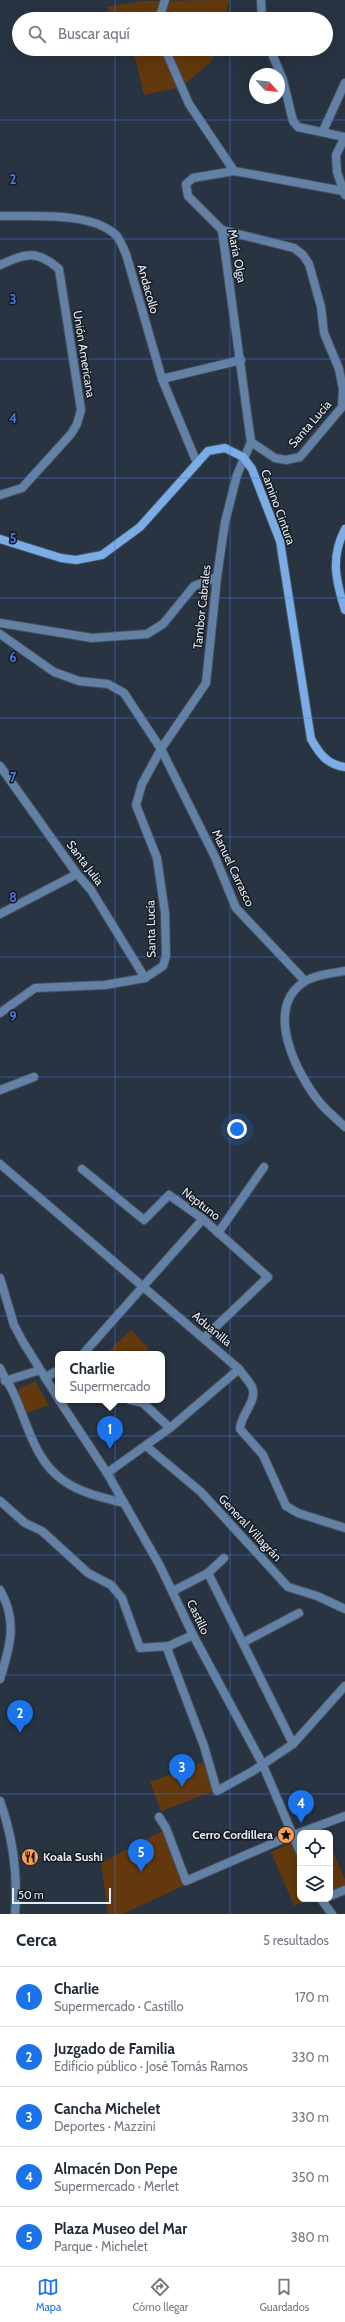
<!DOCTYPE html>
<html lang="es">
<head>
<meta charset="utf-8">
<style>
  :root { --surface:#fff; --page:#f6f6f7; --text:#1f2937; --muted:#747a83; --line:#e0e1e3; --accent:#1a73e8 }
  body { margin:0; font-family:Cabin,sans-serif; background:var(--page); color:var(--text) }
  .controls { position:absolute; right:12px; bottom:12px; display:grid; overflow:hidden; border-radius:8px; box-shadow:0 4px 16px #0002 }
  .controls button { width:36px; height:36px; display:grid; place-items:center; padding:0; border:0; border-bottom:1px solid var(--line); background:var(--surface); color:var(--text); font:20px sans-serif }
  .compass { position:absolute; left:249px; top:68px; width:36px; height:36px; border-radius:50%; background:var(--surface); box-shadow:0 4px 16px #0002; rotate:117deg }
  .scale { position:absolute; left:12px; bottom:10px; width:99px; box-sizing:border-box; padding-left:4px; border:2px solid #e4ecf5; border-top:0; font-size:11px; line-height:14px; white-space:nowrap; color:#e4ecf5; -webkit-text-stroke:3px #161b22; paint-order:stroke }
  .you { position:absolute; left:237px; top:1129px; width:14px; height:14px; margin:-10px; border:3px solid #fff; border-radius:50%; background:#1a73e8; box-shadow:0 0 0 6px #1a73e833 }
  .badge { display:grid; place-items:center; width:26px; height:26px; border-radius:50%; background:var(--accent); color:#fff; font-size:13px; font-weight:700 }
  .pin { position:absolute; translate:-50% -33px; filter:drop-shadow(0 1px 2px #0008) }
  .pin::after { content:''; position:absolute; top:21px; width:14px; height:12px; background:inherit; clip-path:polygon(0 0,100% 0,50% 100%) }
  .popup { position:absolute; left:55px; top:1351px; width:110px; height:52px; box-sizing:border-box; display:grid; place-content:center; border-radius:8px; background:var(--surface); filter:drop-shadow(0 1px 3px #0005); font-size:13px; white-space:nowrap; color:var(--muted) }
  .popup b { font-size:15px; color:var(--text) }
  .popup::after { content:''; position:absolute; left:50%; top:100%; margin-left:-8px; border:8px solid transparent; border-top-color:var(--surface) }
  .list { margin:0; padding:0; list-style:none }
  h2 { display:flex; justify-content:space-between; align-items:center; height:52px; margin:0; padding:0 16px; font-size:17px }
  h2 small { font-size:13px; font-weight:400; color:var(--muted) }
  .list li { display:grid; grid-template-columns:26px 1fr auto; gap:12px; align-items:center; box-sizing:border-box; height:60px; padding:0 16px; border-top:1px solid var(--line) }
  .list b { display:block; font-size:15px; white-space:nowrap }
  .list p { margin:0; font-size:13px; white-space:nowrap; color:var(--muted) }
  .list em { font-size:13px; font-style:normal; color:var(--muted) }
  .icon { flex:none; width:22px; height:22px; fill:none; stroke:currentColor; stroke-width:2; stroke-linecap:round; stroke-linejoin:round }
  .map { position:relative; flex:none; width:345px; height:1914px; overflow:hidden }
  .search { position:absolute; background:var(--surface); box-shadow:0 4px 16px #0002; left:12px; right:12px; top:12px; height:44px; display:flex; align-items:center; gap:10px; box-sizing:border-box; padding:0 14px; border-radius:22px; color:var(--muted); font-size:15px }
  .sheet { height:352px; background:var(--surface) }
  nav { display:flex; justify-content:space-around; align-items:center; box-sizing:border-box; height:56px; border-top:1px solid var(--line); background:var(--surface); font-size:11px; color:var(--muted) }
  nav a { display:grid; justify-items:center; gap:2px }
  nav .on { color:var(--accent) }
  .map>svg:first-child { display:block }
  .green { fill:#63380d }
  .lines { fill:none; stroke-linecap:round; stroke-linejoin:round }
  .minor-casing { stroke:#46515f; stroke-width:10 }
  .tertiary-casing { stroke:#46515f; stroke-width:10 }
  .secondary-casing { stroke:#46515f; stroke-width:10 }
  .minor { stroke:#6281a4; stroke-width:8 }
  .tertiary { stroke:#6281a4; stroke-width:8 }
  .secondary { stroke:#7aade5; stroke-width:8 }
  .grid { fill:none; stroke:#4f76df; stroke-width:1; stroke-opacity:0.55 }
  .labels { text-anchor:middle; stroke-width:3; stroke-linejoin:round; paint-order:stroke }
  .street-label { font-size:12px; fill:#e4ecf5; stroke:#161b22 }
  .poi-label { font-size:12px; font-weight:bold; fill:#e4ecf5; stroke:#161b22; text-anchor:end }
  .grid-label { font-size:13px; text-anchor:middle; font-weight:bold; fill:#4f76df; stroke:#161b22; stroke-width:3; stroke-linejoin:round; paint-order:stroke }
</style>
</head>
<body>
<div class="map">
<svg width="345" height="1914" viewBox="0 0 345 1914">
  <rect width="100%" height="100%" fill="#283442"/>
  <g class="green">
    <path d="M229,0L225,19H113L107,7L144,1Z"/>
    <path d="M129,49H216L212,61L181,87L144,95L136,61Z"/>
    <path d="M131,1330L149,1349L143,1354H105Z"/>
    <path d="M35,1381L49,1405L24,1414L18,1389Z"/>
    <path d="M203,1762L214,1791L161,1811L150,1782Z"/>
    <path d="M164,1830L185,1885L123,1914H108L101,1863Z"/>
    <path d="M300,1839V1899H311L294,1906L271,1852Z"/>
    <path d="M330,1844L345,1880V1885L330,1891Z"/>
  </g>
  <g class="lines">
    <g class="minor-casing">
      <g id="minor">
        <path d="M261,0L262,19"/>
        <path d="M159,19L165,0"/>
        <path d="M165,49L189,104L234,171"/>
        <path d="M270,49L283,80L293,121L298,127L345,137"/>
        <path d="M323,131L345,83"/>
        <path d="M345,195L337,172L336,155L345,137"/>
        <path d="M0,216C34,217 90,211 116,235C120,239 123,248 126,254L162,379L197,463"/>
        <path d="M222,230L294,248L303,255L309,264L321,307L324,333L339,369L343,389L342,407L300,457L286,460L275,458L251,442"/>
        <path d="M0,265C25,254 36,249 59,269L81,410L77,424L71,434L22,488L0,495"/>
        <path d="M162,379L241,360"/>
        <path d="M0,623L92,638L147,634L163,624L194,586L217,577"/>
        <path d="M0,634L54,672L79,681L108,684L124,693L161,749L215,857L236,908L305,981"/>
        <path d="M0,766L77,874L91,890L145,978"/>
        <path d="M0,914L77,874"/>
        <path d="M345,971C333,973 314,975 304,982C263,1009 297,1075 321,1104C328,1112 337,1119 345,1127"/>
        <path d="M0,1013L35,988L105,985L145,978L163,966L166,956L165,913L157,858L136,805L142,784L161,749L206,683L217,577L225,522L237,475L251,442L222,230L188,196L186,184L193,178L234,171L343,191"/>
        <path d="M0,1090L34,1077"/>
        <path d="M0,1164L239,1369C243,1375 249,1381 252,1387C258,1401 240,1415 240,1429L263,1455L286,1506L298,1513L345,1528"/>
        <path d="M82,1169L144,1220L169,1195L203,1219L268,1277L204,1338"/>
        <path d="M218,1233L264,1167"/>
        <path d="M0,1278L14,1325L23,1342L58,1398"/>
        <path d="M83,1354L203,1219"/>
        <path d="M0,1368C3,1376 8,1382 12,1390C27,1420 33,1460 64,1481C81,1493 104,1498 124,1503"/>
        <path d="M45,1378L58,1370"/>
        <path d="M5,1381L40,1370"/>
        <path d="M59,1400L107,1473L160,1566L193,1635L262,1763L300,1852"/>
        <path d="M130,1400L143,1403L170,1428"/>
        <path d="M146,1446L201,1492L288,1587L317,1596L345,1609"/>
        <path d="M107,1473L170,1428L239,1369"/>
        <path d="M0,1501L25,1523L42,1531L88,1573L111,1585L122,1598L140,1648L169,1646"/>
        <path d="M208,1573L293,1744"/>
        <path d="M173,1591L208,1573L224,1558"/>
        <path d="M193,1635L169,1646L168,1651L204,1746L217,1791L253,1771L293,1744L345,1686"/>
        <path d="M244,1642L299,1613"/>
        <path d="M159,1817L166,1828L186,1881L283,1839L345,1816"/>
        <path d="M330,1896L345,1890"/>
        <path d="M321,1899L332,1914"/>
      </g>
    </g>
    <g class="tertiary-casing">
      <g id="tertiary">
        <path d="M0,1590C18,1621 10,1647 0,1679"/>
        <path d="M0,1801C13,1837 18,1875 15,1914"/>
      </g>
    </g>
    <g class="secondary-casing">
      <g id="secondary">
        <path d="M345,529C330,558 336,581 345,610"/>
        <path d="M0,539L61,558L76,560L102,555L140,527L208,451L225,448L243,457L252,469L280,541L311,739C319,753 327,765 345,767"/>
      </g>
    </g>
    <use href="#minor" class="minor"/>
    <use href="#tertiary" class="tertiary"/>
    <use href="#secondary" class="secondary"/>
  </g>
  <path class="grid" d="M115,0V19M230,0V19M115,49V1914M230,49V1914M0,120H345M0,239H345M0,359H345M0,478H345M0,598H345M0,718H345M0,837H345M0,957H345M0,1077H345M0,1196H345M0,1316H345M0,1436H345M0,1555H345M0,1675H345M0,1794H345"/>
  <defs>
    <g id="sight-disc" transform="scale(0.9)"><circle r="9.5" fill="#fa9f4e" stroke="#161b22"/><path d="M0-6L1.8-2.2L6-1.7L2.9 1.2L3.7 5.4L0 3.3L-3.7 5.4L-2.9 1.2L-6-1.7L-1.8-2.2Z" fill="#111"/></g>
    <g id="restaurant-disc" transform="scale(0.9)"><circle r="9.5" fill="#fa9f4e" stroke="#161b22"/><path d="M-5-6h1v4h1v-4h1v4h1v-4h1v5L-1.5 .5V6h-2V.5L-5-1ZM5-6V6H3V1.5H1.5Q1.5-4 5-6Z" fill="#111"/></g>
  </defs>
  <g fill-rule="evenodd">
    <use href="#sight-disc" x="286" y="1835"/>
    <use href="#restaurant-disc" x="30" y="1857"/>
  </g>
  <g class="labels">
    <g class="street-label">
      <text transform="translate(237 256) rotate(79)" y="4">María Olga</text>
      <text transform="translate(148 289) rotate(74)" y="4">Andacollo</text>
      <text transform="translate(84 354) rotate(81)" y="4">Unión Americana</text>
      <text transform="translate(310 424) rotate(-49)" y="4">Santa Lucía</text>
      <text transform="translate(278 507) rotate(70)" y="4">Camino Cintura</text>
      <text transform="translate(202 607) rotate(-84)" y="4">Tambor Cabrales</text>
      <text transform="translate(85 863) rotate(53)" y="4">Santa Julia</text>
      <text transform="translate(233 868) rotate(65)" y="4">Manuel Carrasco</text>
      <text transform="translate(151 929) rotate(-91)" y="4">Santa Lucía</text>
      <text transform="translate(201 1204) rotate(38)" y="4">Neptuno</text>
      <text transform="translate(212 1329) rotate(40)" y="4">Aduanilla</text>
      <text transform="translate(250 1528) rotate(47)" y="4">General Villagrán</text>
      <text transform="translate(198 1617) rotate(65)" y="4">Castillo</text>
    </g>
    <g class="poi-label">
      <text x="273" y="1839">Cerro Cordillera</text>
      <text x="43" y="1861" text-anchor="start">Koala Sushi</text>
    </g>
  </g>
  <g class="grid-label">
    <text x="13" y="184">2</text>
    <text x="13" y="304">3</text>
    <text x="13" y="423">4</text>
    <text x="13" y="543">5</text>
    <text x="13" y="662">6</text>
    <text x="13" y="782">7</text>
    <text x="13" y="902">8</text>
    <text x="13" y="1021">9</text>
  </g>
</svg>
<div class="controls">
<button><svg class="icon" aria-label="locate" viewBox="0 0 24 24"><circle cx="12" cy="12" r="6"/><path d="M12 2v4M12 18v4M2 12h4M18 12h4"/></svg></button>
<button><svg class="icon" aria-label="layers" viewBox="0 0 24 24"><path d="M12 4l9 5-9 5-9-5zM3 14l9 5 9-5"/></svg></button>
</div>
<svg class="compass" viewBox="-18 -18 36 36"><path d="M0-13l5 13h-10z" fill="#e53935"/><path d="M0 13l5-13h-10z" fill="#747a83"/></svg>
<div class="scale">50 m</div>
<div class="you"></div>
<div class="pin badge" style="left:110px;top:1449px">1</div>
<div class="popup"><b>Charlie</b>Supermercado</div>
<div class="pin badge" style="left:20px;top:1733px">2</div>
<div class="pin badge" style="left:182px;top:1787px">3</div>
<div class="pin badge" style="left:301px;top:1823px">4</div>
<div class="pin badge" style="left:141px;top:1872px">5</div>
<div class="search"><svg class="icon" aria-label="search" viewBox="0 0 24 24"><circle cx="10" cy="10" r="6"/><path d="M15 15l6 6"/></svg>Buscar aquí</div>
</div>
<section class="sheet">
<h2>Cerca<small>5 resultados</small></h2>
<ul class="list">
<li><span class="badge">1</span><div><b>Charlie</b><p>Supermercado · Castillo</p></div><em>170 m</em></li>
<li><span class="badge">2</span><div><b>Juzgado de Familia</b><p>Edificio público · José Tomás Ramos</p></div><em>330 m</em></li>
<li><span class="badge">3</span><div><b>Cancha Michelet</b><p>Deportes · Mazzini</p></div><em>330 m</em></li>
<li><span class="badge">4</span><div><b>Almacén Don Pepe</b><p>Supermercado · Merlet</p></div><em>350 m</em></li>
<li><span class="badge">5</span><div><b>Plaza Museo del Mar</b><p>Parque · Michelet</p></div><em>380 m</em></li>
</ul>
</section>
<nav>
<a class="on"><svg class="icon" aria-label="map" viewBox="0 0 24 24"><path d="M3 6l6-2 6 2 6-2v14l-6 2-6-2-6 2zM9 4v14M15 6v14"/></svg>Mapa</a>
<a><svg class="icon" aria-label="directions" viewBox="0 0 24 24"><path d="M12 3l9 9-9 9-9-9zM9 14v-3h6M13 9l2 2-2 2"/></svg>Cómo llegar</a>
<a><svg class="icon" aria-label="saved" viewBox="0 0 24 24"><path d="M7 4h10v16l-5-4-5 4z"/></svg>Guardados</a>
</nav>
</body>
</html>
